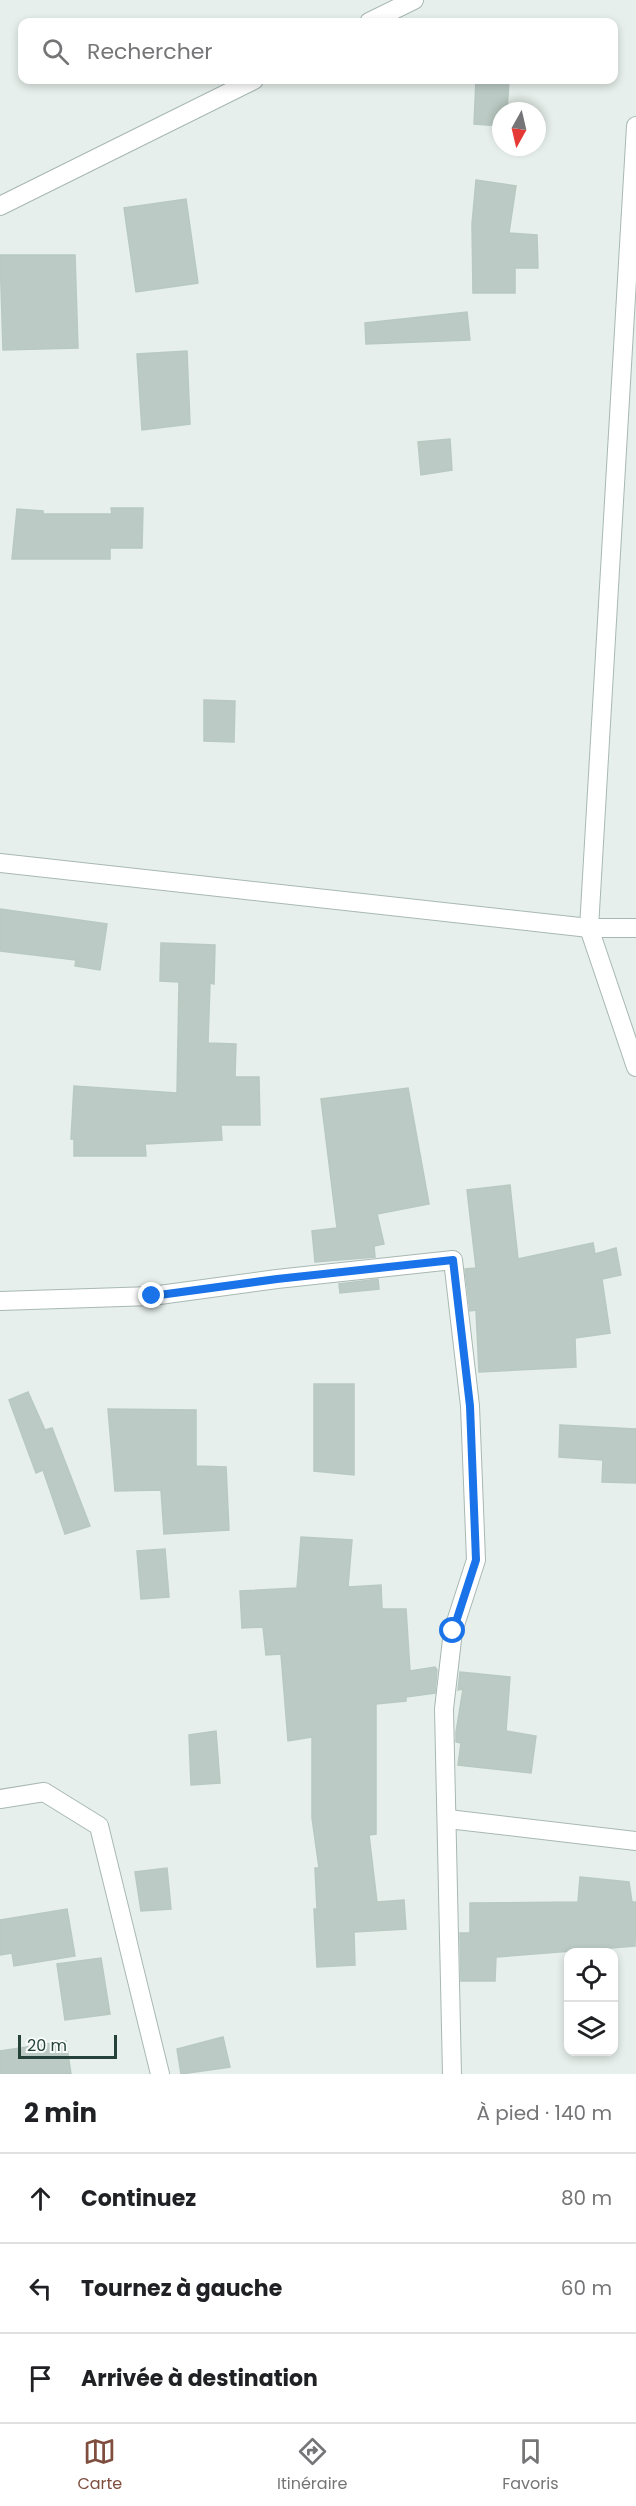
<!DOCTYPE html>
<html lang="fr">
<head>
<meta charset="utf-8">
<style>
  :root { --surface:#fff; --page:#f2f2f2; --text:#202124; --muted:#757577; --line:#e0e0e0; --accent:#7f4e3f }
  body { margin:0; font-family:Poppins,sans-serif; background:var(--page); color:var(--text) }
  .controls { position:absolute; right:18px; bottom:18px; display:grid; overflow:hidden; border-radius:12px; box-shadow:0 3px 9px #0003 }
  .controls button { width:54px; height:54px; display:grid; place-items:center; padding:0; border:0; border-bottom:2px solid var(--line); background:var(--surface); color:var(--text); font:30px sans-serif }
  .compass { position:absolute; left:492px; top:102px; width:54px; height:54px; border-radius:50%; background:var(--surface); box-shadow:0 3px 9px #0003; rotate:188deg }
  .scale { position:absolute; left:18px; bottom:15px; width:99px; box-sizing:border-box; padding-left:6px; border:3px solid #24423a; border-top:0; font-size:16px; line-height:21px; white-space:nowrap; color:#24423a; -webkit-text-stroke:4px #f7fbf9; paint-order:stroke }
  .stop { position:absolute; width:18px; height:18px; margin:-14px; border:4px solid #1a73e8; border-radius:50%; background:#fff }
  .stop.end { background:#1a73e8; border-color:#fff; box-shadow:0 2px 6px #0008 }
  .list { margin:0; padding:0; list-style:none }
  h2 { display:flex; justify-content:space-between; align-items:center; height:78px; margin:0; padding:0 24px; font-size:26px }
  h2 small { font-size:20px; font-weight:400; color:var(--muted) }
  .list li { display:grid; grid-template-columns:39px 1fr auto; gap:18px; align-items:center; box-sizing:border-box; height:90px; padding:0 24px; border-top:2px solid var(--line) }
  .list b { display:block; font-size:22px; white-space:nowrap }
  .list em { font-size:20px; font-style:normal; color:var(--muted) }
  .icon { flex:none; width:33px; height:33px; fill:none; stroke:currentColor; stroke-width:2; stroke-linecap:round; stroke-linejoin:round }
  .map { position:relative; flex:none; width:636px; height:2074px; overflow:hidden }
  .search { position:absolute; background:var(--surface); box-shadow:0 3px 9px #0003; left:18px; right:18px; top:18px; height:66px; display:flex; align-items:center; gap:15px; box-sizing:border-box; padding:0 21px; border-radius:12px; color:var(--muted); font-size:22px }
  .sheet { height:348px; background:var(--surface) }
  nav { display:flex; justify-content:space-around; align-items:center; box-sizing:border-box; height:84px; border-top:2px solid var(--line); background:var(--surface); font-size:16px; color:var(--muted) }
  nav a { display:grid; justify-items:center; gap:3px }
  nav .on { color:var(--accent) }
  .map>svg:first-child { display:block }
  .building { fill:#bbcac4; stroke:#b8c9c2; stroke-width:1.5 }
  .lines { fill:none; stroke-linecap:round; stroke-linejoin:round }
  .minor-casing { stroke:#a8b8b2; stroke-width:20 }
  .minor { stroke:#fff; stroke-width:18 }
  .route { stroke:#1a73e8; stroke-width:8 }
</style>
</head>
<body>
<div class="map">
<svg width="636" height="2074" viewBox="0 0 636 2074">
  <rect width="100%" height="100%" fill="#e6efeb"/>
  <g class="building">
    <path d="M476,80H509L507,111H501V126L474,124Z"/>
    <path d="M476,180L516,186L509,233L537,235L538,268H515V293H473L472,224Z"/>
    <path d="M186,199L198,283L136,292L124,208Z"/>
    <path d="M0,255H75L78,348L3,350Z"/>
    <path d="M467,312L470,340L366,344L365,323Z"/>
    <path d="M187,351L190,424L142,430L137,354Z"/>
    <path d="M450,439L452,470L421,475L418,442Z"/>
    <path d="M111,508H143L142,548H110V559H12L17,509L43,511V514H112Z"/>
    <path d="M204,700L235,701L234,742L204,741Z"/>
    <path d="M0,909L107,924L100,970L75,966L76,960L0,951Z"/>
    <path d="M161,943L215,945L214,984L210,983L208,1043L236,1044L235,1077H259L260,1125H221L222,1140L145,1144L146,1156H74V1139H71L74,1086L177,1093L179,982L160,981Z"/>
    <path d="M408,1088L429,1204L377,1214L384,1244L374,1246L375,1257L315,1262L312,1231L337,1228L321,1099Z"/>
    <path d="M510,1185L518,1259L593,1243L595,1254L616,1248L621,1275L602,1279L610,1333L575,1338L576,1367L479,1372L476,1310L470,1311L465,1269L476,1268L467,1190Z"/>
    <path d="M378,1279L379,1289L340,1293L339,1284Z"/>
    <path d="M314,1384H354V1475L314,1471Z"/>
    <path d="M28,1392L45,1430L52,1428L90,1526L65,1534L43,1470L36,1473L9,1400Z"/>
    <path d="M108,1409L196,1410V1466L226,1467L229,1530L164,1534L161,1490L115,1491Z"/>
    <path d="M560,1425L636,1429V1483L602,1482L603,1460L559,1457Z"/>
    <path d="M301,1537L352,1540L348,1587L381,1585L382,1609H406L410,1671L435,1667L437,1670L435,1693L406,1697V1701L376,1704V1834L369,1835L377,1902L404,1900L406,1929L354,1932L355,1965L317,1967L314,1909H317L315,1868H319L312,1818V1737L288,1741L281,1654L266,1655L263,1627L242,1628L240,1591L297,1588Z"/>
    <path d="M165,1549L169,1597L141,1599L137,1551Z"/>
    <path d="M460,1672L510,1677L506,1731L536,1736L531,1773L458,1765L461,1743L456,1742V1732L463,1689L458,1690Z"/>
    <path d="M216,1731L220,1783L191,1785L189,1735Z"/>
    <path d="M167,1868L171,1909L141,1911L135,1872Z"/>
    <path d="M580,1877L629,1882L632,1902H636L635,1946L496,1957L495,1981H461L460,1933H470V1903L578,1902Z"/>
    <path d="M67,1909L75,1956L14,1966L12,1953L0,1955V1920Z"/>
    <path d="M101,1958L110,2014L65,2020L57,1964Z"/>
    <path d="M223,2037L230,2067L181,2074L177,2049Z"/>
    <path d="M66,2041L71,2074H0V2051Z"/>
  </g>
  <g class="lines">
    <g class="minor-casing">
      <g id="minor">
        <path d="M369,22L414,0"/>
        <path d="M636,126L589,928L636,1067"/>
        <path d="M0,206L254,80"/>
        <path d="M0,863L589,928H636"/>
        <path d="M0,1301L152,1296L277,1279L453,1260L470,1406L476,1560L453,1631L444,1709L452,2074"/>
        <path d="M0,1799L44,1792L99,1826L160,2074"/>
        <path d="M448,1819L636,1841"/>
      </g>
    </g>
    <use href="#minor" class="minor"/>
  </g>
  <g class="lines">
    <path class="route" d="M152,1296L277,1279L453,1260L470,1406L476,1560L453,1631"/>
  </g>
</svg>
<div class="controls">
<button><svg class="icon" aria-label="locate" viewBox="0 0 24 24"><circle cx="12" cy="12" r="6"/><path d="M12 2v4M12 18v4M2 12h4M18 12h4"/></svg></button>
<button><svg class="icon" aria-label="layers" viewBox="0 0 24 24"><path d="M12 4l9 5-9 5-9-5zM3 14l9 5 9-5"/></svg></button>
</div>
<svg class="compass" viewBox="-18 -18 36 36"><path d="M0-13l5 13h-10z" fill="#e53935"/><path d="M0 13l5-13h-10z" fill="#757577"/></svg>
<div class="scale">20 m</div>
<div class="stop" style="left:453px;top:1631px"></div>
<div class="stop end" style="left:152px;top:1296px"></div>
<div class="search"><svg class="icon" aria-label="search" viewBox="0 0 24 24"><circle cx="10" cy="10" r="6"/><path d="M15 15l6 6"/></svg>Rechercher</div>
</div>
<section class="sheet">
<h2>2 min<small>À pied · 140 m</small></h2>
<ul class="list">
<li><svg class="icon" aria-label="ahead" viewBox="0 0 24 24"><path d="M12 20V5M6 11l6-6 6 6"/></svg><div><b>Continuez</b></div><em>80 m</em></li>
<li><svg class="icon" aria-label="left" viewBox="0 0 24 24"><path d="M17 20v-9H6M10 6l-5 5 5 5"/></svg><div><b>Tournez à gauche</b></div><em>60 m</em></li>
<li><svg class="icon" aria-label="arrive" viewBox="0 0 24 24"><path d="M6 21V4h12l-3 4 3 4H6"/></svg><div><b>Arrivée à destination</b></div></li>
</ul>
</section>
<nav>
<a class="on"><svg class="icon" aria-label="map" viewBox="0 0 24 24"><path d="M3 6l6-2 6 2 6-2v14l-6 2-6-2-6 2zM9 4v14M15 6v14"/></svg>Carte</a>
<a><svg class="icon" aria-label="directions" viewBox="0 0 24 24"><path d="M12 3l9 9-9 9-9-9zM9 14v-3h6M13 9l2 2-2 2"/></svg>Itinéraire</a>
<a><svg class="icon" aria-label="saved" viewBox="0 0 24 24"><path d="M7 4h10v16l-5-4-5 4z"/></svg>Favoris</a>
</nav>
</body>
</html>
